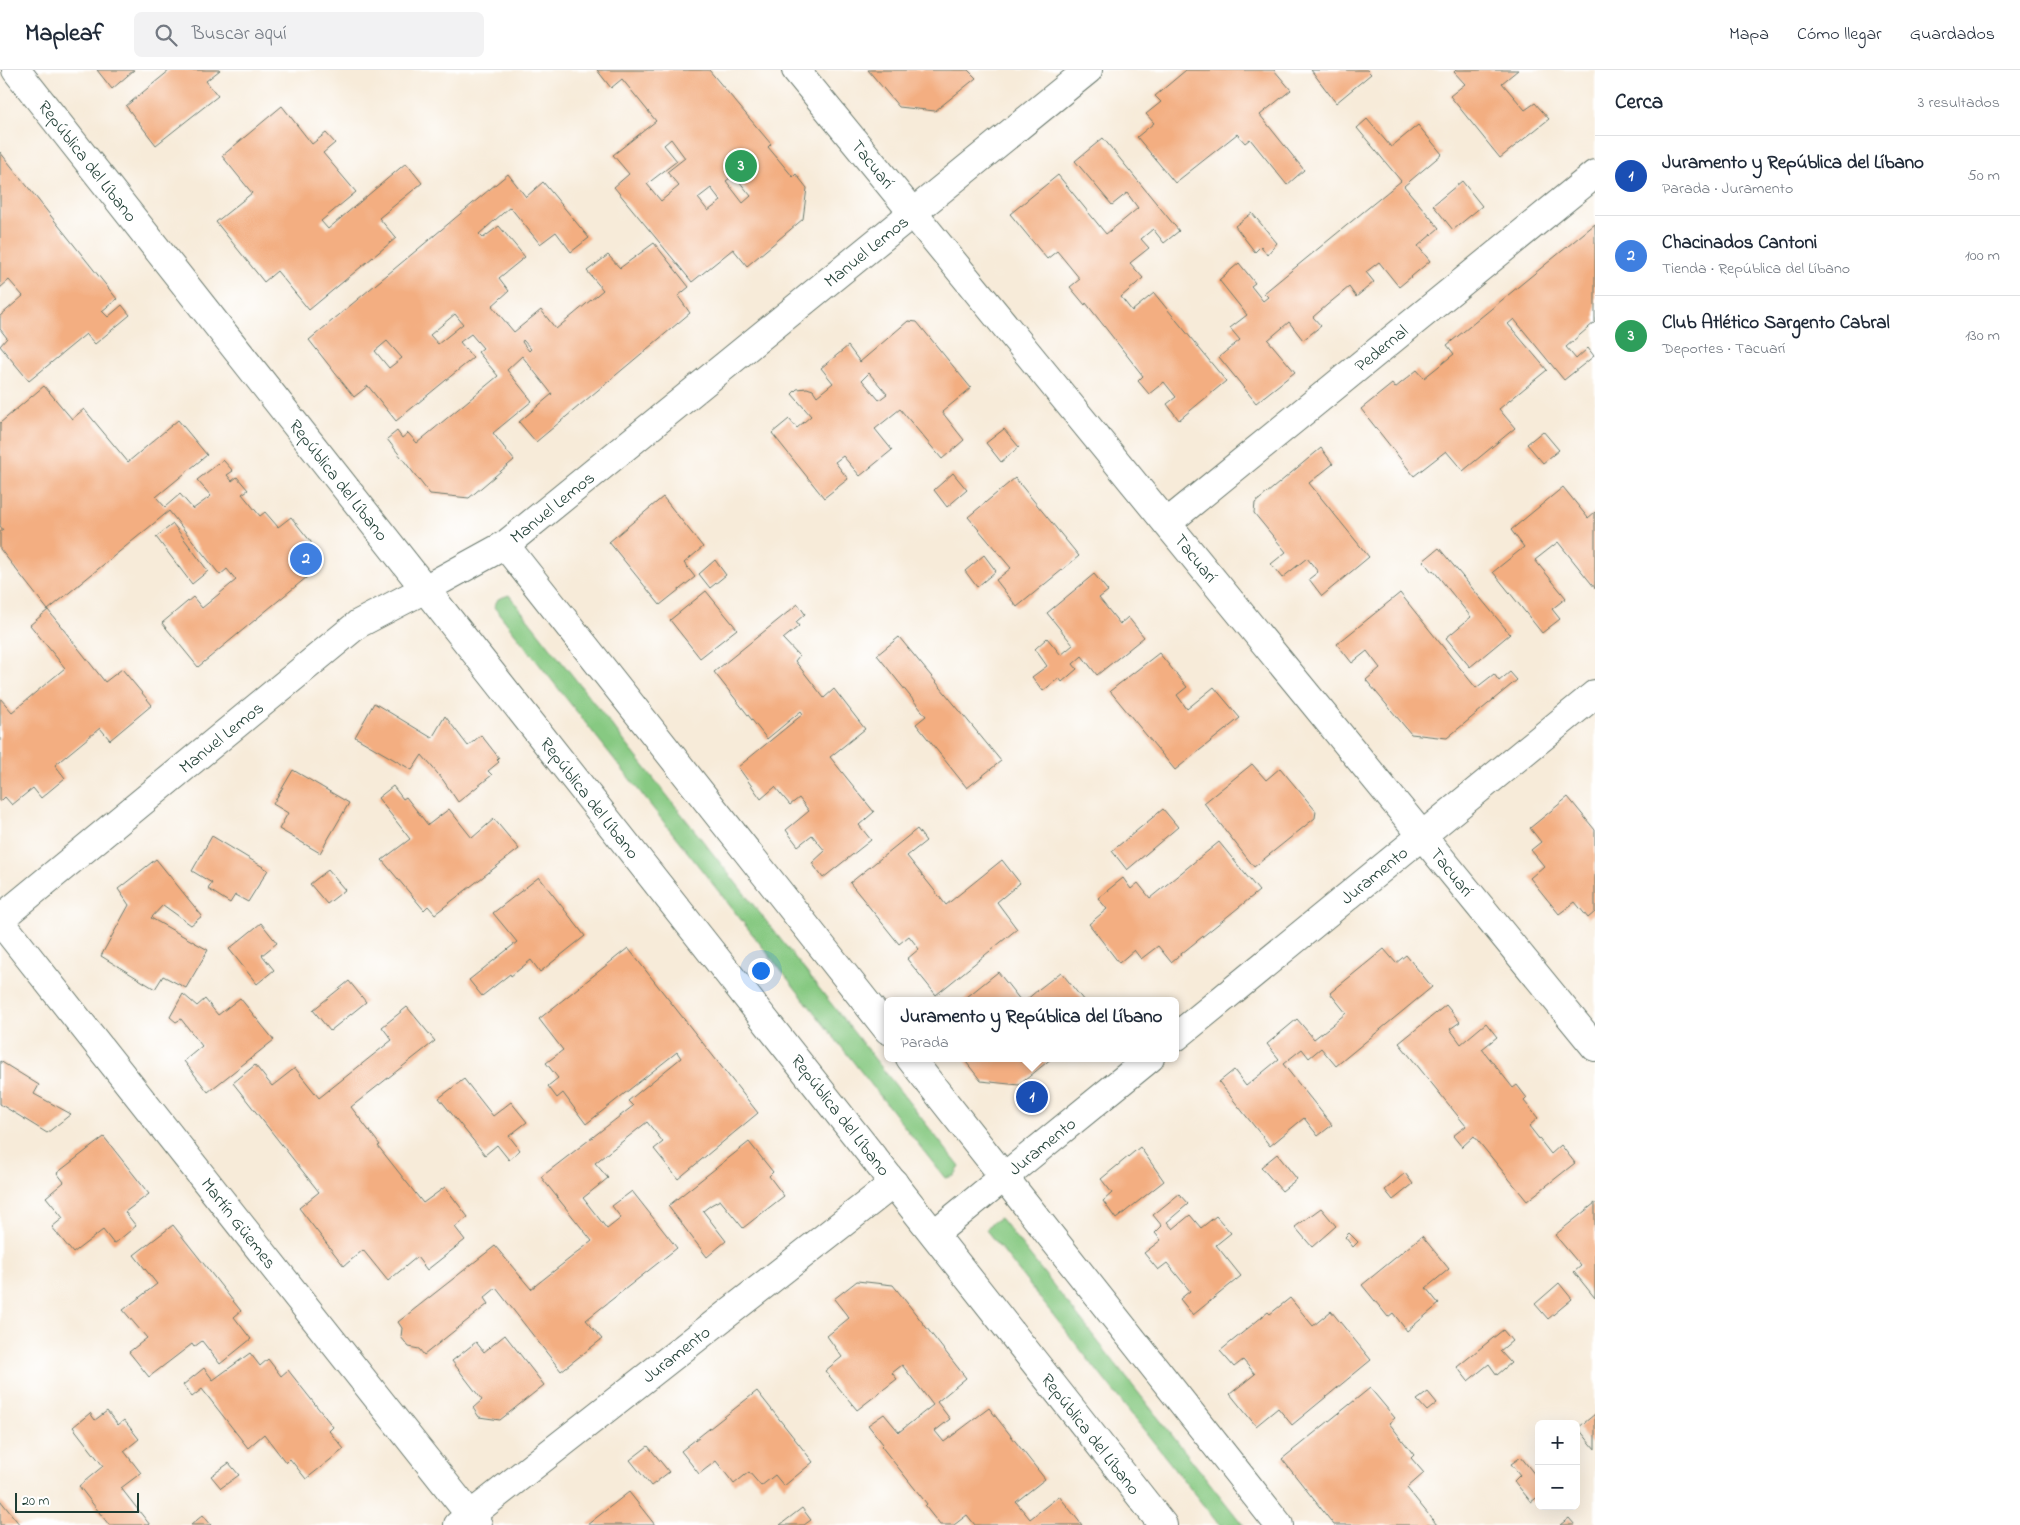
<!DOCTYPE html>
<html lang="es">
<head>
<meta charset="utf-8">
<style>
  :root { --surface:#fff; --page:#f2f2f3; --text:#1f2937; --muted:#747a83; --line:#e0e1e3; --accent:#b45309 }
  body { margin:0; font-family:"Indie Flower",sans-serif; background:var(--page); color:var(--text) }
  .controls { position:absolute; right:15px; bottom:15px; display:grid; overflow:hidden; border-radius:8px; box-shadow:0 5px 20px #0002 }
  .controls button { width:45px; height:45px; display:grid; place-items:center; padding:0; border:0; border-bottom:1px solid var(--line); background:var(--surface); color:var(--text); font:25px sans-serif }
  .scale { position:absolute; left:15px; bottom:12px; width:124px; box-sizing:border-box; padding-left:5px; border:2px solid #1f3d34; border-top:0; font-size:14px; line-height:18px; white-space:nowrap; color:#1f3d34; -webkit-text-stroke:4px #fff; paint-order:stroke }
  .you { position:absolute; left:760px; top:900px; width:18px; height:18px; margin:-12px; border:4px solid #fff; border-radius:50%; background:#1a73e8; box-shadow:0 0 0 8px #1a73e833 }
  .badge { display:grid; place-items:center; width:32px; height:32px; border-radius:50%; background:var(--accent); color:#fff; font-size:16px; font-weight:700 }
  .pin { position:absolute; translate:-50% -50%; border:2px solid #fff; box-shadow:0 1px 5px #0006 }
  .popup { position:absolute; left:884px; top:927px; width:295px; height:65px; box-sizing:border-box; display:grid; place-content:center; border-radius:8px; background:var(--surface); filter:drop-shadow(0 1px 4px #0005); font-size:16px; white-space:nowrap; color:var(--muted) }
  .popup b { font-size:19px; color:var(--text) }
  .popup::after { content:''; position:absolute; left:50%; top:100%; margin-left:-10px; border:10px solid transparent; border-top-color:var(--surface) }
  .list { margin:0; padding:0; list-style:none }
  h2 { display:flex; justify-content:space-between; align-items:center; height:65px; margin:0; padding:0 20px; font-size:21px }
  h2 small { font-size:16px; font-weight:400; color:var(--muted) }
  .list li { display:grid; grid-template-columns:32px 1fr auto; gap:15px; align-items:center; box-sizing:border-box; height:80px; padding:0 20px; border-top:1px solid var(--line) }
  .list b { display:block; font-size:19px; white-space:nowrap }
  .list p { margin:0; font-size:16px; white-space:nowrap; color:var(--muted) }
  .list em { font-size:16px; font-style:normal; color:var(--muted) }
  .icon { flex:none; width:28px; height:28px; fill:none; stroke:currentColor; stroke-width:2; stroke-linecap:round; stroke-linejoin:round }
  .map { position:relative; flex:none; width:1595px; height:1455px; overflow:hidden }
  header { display:flex; align-items:center; gap:30px; box-sizing:border-box; height:70px; padding:0 25px; background:var(--surface); border-bottom:1px solid var(--line) }
  header strong { font-size:24px }
  nav { display:flex; gap:28px; margin-inline-start:auto; font-size:18px }
  .search { width:350px; height:45px; background:var(--page); display:flex; align-items:center; gap:12px; box-sizing:border-box; padding:0 18px; border-radius:8px; color:var(--muted); font-size:19px }
  main { display:flex }
  aside { flex:1; background:var(--surface) }
  .map>svg:first-child { display:block }
  .green { fill:#87c982; stroke:#53835b }
  .building { fill:#f3ae81; fill-rule:evenodd }
  .lines { fill:none; stroke-linecap:round; stroke-linejoin:round }
  .street-casing { stroke:#6b7a6e; stroke-width:30 }
  .secondary-casing { stroke:#6b7a6e; stroke-width:30 }
  .street { stroke:#fff; stroke-width:28 }
  .secondary { stroke:#fff; stroke-width:28 }
  .labels { text-anchor:middle; stroke-width:4; stroke-linejoin:round; paint-order:stroke }
  .street-label { font-size:18px; fill:#1f3d34; stroke:#fff }
</style>
</head>
<body>
<header>
<strong>Mapleaf</strong>
<div class="search"><svg class="icon" aria-label="search" viewBox="0 0 24 24"><circle cx="10" cy="10" r="6"/><path d="M15 15l6 6"/></svg>Buscar aquí</div>
<nav><a>Mapa</a><a>Cómo llegar</a><a>Guardados</a></nav>
</header>
<main>
<div class="map">
<svg width="1595" height="1455" viewBox="0 0 1595 1455">
  <rect width="100%" height="100%" fill="#fff"/>
  <filter id="ink" filterUnits="userSpaceOnUse"><feTurbulence type="fractalNoise" baseFrequency=".02" numOctaves="2"/><feDisplacementMap in="SourceGraphic" scale="10" xChannelSelector="R" yChannelSelector="G"/><feConvolveMatrix kernelMatrix="1 2 1 2 8 2 1 2 1" color-interpolation-filters="sRGB"/></filter>
  <filter id="wash" filterUnits="userSpaceOnUse"><feTurbulence type="fractalNoise" baseFrequency=".0096" numOctaves="4" result="noise"/><feDisplacementMap in="SourceGraphic" scale="20" xChannelSelector="R" yChannelSelector="G"/><feGaussianBlur stdDeviation="1.12" result="paint"/><feColorMatrix in="noise" values="0 0 0 0 0 0 0 0 0 0 0 0 0 0 0 0 0 1.4 0 .05"/><feComposite in="paint" operator="in"/></filter>
  <g filter="url(#wash)">
    <rect width="100%" height="100%" fill="#f7ebd9"/>
    <g class="green">
      <path d="M509,525L960,1097L954,1106L945,1108L494,537L498,529Z"/>
      <path d="M1000,1148L1001,1149L1243,1455H1219L986,1160L991,1153Z"/>
    </g>
    <g id="blocks">
      <g class="building">
        <path d="M97,0H134L112,19Z"/>
        <path d="M170,0H220L206,11L218,26L156,75L126,36Z"/>
        <path d="M597,0H709L771,74L768,77L793,107L796,104L807,118L803,149L747,196L733,179L692,212L614,117L629,104L613,85L656,51L622,9L611,18ZM671,69L685,88L667,102L679,116L661,131L647,114L677,91L664,75ZM734,105L751,126L743,133L726,111ZM711,118L721,131L708,141L698,128Z"/>
        <path d="M868,0H968L976,8L935,41L899,37Z"/>
        <path d="M1186,0H1274L1291,20L1260,45L1304,100L1287,115L1250,69L1245,73L1237,64L1175,113L1137,67L1154,53L1146,44L1161,32L1155,26Z"/>
        <path d="M1311,0H1367L1371,4L1336,33Z"/>
        <path d="M1456,0H1518L1502,13L1525,40L1535,33L1549,49L1500,88L1450,26L1465,14L1454,2Z"/>
        <path d="M282,36L312,74L326,63L335,73L323,83L356,122L321,151L328,159L406,93L422,113L379,148L396,168L309,240L277,201L264,212L216,152L252,123L222,86Z"/>
        <path d="M1367,49L1391,77L1418,55L1442,84L1404,116L1439,158L1418,176L1430,191L1399,217L1379,192L1366,202L1374,212L1356,227L1349,217L1327,235L1313,247L1321,256L1303,270L1289,252L1268,270L1295,302L1256,333L1219,287L1240,270L1230,258L1247,245L1219,210L1239,193L1255,213L1251,216L1263,231L1268,227L1264,223L1401,111L1357,58Z"/>
        <path d="M1103,68L1179,161L1164,173L1153,159L1141,169L1149,178L1130,193L1143,208L1121,227L1132,241L1154,223L1226,311L1179,350L1167,334L1176,327L1164,312L1149,324L1138,311L1143,306L1086,233L1085,235L1070,217L1080,209L1057,181L1047,189L1010,144L1058,105L1106,164L1125,149L1138,138L1127,123L1112,135L1075,91Z"/>
        <path d="M0,82L117,229L102,241L108,247L122,235L130,245L95,274L86,264L29,311L0,276L7,268L0,259V246L23,226L9,210L0,218Z"/>
        <path d="M508,104L526,127L543,112L589,168L571,182L556,162L540,174L510,137L479,164L483,168L499,156L525,187L499,208L509,221L492,236L514,262L541,240L556,259L603,220L587,201L608,185L620,198L654,173L689,217L678,226L690,243L536,372L519,352L552,324L522,286L507,300L532,331L493,363L514,390L469,428L430,424L387,369L397,361L402,368L408,363L417,373L498,306L478,282L483,278L471,264L460,272L473,288L396,351L368,316L354,327L309,270ZM455,244L463,254L438,274L430,265ZM523,270L531,279L529,281L522,272ZM387,271L402,288L389,298L375,281Z"/>
        <path d="M1462,111L1482,136L1453,160L1433,135Z"/>
        <path d="M1252,143L1277,173L1267,185L1261,176L1255,182L1235,156Z"/>
        <path d="M1595,154V252L1566,277L1576,289L1588,278L1594,286L1564,310L1514,249L1508,254L1547,300L1499,339L1515,358L1463,401L1446,381L1414,406L1361,339L1392,314L1395,318L1417,300L1424,308L1454,284L1447,275Z"/>
        <path d="M908,251L917,252L971,318L942,342L964,370L942,389L900,339L875,359L892,380L860,406L843,386L835,392L848,409L824,428L772,363L789,349L797,358L811,346L792,324L797,319L807,318L813,320L817,326L833,313L821,298L848,276L860,292ZM869,303L887,324L879,330L862,310Z"/>
        <path d="M44,316L72,349L84,339L128,392L178,350L207,385L156,427L165,437L180,424L193,439L211,426L197,410L223,390L233,401L227,405L232,411L237,407L248,420L242,424L260,446L265,442L278,457L291,447L311,472L307,507L198,597L162,553L193,527L202,538L236,510L227,499L220,505L169,441L48,540L0,479V462L3,460L0,456V353Z"/>
        <path d="M1004,359L1019,377L1001,392L986,373Z"/>
        <path d="M1543,361L1559,380L1543,393L1527,374Z"/>
        <path d="M1321,378L1333,394L1309,413L1369,487L1322,526L1309,509L1318,502L1307,488L1282,508L1271,494L1286,482L1254,443L1255,433Z"/>
        <path d="M953,403L967,420L947,437L934,420Z"/>
        <path d="M1015,408L1079,486L1017,537L996,510L1011,498L968,447Z"/>
        <path d="M1563,417L1588,448L1595,442V518L1558,472L1535,490L1566,528L1552,539L1560,549L1542,563L1493,502L1524,477L1511,460Z"/>
        <path d="M663,427L703,477L684,493L695,507L660,535L609,472Z"/>
        <path d="M173,454L208,501L192,514L156,467Z"/>
        <path d="M1439,478L1510,564L1470,597L1446,568L1471,547L1433,500L1432,502L1423,491Z"/>
        <path d="M984,485L996,501L977,517L965,501Z"/>
        <path d="M715,490L726,505L710,518L699,504Z"/>
        <path d="M1094,504L1108,521L1099,528L1120,554L1128,547L1144,567L1097,605L1082,586L1073,594L1077,599L1062,612L1059,608L1043,621L1032,607L1047,596L1035,579L1047,568L1061,585L1073,575L1047,543Z"/>
        <path d="M706,521L737,559L700,588L670,550Z"/>
        <path d="M1400,523L1476,618L1494,604L1499,611L1510,602L1517,610L1447,668L1411,664L1366,610L1380,598L1367,581L1352,593L1337,574Z"/>
        <path d="M798,534L805,544L796,552L799,556L783,569L799,586L795,591L824,628L834,619L865,659L830,687L874,742L859,755L871,770L823,808L812,793L825,781L812,765L798,776L786,760L809,741L799,728L790,735L775,717L761,729L738,697L803,644L801,641L767,669L714,602Z"/>
        <path d="M48,540L105,612L122,599L152,635L110,670L100,658L55,695L65,708L41,728L33,718L12,735L5,727L0,732V628L12,642L65,598L30,555Z"/>
        <path d="M899,567L1001,691L967,718L916,654L926,646L877,585Z"/>
        <path d="M1159,583L1187,617L1177,625L1187,639L1214,617L1240,648L1175,700L1110,621Z"/>
        <path d="M374,633L432,668L445,646L468,676L481,665L499,688L497,690L499,692L488,701L492,705L458,732L443,710L422,685L412,700L355,667Z"/>
        <path d="M1252,694L1266,710L1280,698L1316,741L1315,748L1254,797L1204,733Z"/>
        <path d="M293,700L349,733L320,783L279,759L288,743L273,734Z"/>
        <path d="M393,716L403,729L406,727L428,755L449,739L472,768L494,749L519,779L435,844L428,836L424,840L382,790L410,769L378,728Z"/>
        <path d="M1568,727L1595,760V842L1588,848L1575,832L1559,844L1530,808L1544,796L1531,780L1541,772L1530,758Z"/>
        <path d="M1163,739L1178,757L1127,800L1112,781Z"/>
        <path d="M917,759L926,771L907,786L946,835L1002,790L1020,813L997,832L1017,859L936,925L907,889L919,879L909,866L899,874L850,813Z"/>
        <path d="M212,766L268,800L248,832L235,825L230,833L208,819L212,813L192,801Z"/>
        <path d="M1219,772L1259,821L1171,892L1158,876L1141,889L1134,880L1119,893L1089,854L1107,839L1098,828L1123,808L1131,819L1138,813L1150,828Z"/>
        <path d="M156,789L202,846L191,855L163,835L151,848L208,880L186,918L163,906L155,919L101,886L129,835L118,819Z"/>
        <path d="M328,800L345,820L327,834L310,814Z"/>
        <path d="M539,807L585,866L540,902L531,890L511,906L510,904L482,926L469,910L517,872L493,843Z"/>
        <path d="M261,853L277,873L262,885L274,900L257,914L229,879Z"/>
        <path d="M628,878L758,1043L678,1109L654,1079L663,1072L647,1052L595,1093L608,1108L583,1128L607,1159L621,1148L612,1136L632,1121L677,1178L586,1250L602,1269L561,1301L496,1218L484,1228L488,1234L424,1285L419,1279L409,1277L401,1267L402,1258L398,1252L495,1176L531,1219L592,1171L541,1107L633,1036L628,1031L681,988L677,982L586,1054L563,1023L557,1028L548,1016L558,1008L546,993L563,980L539,949Z"/>
        <path d="M1384,879L1396,893L1406,885L1432,917L1336,996L1321,978L1309,988L1302,979L1283,994L1332,1055L1318,1066L1304,1048L1270,1076L1219,1012L1234,1000L1246,1016L1279,989L1267,974L1297,949L1314,969L1332,955L1346,943L1330,923Z"/>
        <path d="M998,902L1021,931H962Z"/>
        <path d="M1061,902L1084,931H1025L1039,919Z"/>
        <path d="M349,911L366,932L330,961L313,940Z"/>
        <path d="M183,924L197,936L205,929L218,945L240,928L274,970L208,1022L184,991L202,976L181,949L176,952L170,947Z"/>
        <path d="M1446,935L1460,952L1450,959L1461,974L1486,953L1497,967L1482,979L1513,1018L1517,1015L1527,1028L1524,1031L1538,1048L1529,1056L1551,1084L1561,1075L1575,1093L1527,1131L1474,1066L1462,1077L1453,1066L1466,1056L1399,973Z"/>
        <path d="M407,937L435,971L351,1037L380,1075L378,1076L423,1133L445,1117L468,1147L455,1157L465,1170L427,1200L417,1187L388,1211L363,1180L344,1196L299,1138L319,1122L233,1013L255,995L272,1016L295,998L319,1028L392,970L382,957Z"/>
        <path d="M963,988H1052L1019,1015L981,1011Z"/>
        <path d="M0,991L39,1015L34,1024L71,1044L47,1063L0,1034Z"/>
        <path d="M464,1009L493,1046L511,1032L527,1052L509,1066L520,1080L509,1090L497,1075L485,1085L439,1028Z"/>
        <path d="M104,1067L149,1124L125,1142L136,1156L114,1174L103,1160L73,1183L52,1157L63,1148L46,1127L64,1112L57,1103Z"/>
        <path d="M749,1072L773,1102L769,1106L784,1126L743,1158L720,1130L711,1135L703,1141L726,1171L707,1187L668,1136Z"/>
        <path d="M1140,1077L1164,1111L1116,1149L1103,1131L1112,1123L1101,1109Z"/>
        <path d="M1277,1084L1297,1109L1282,1121L1261,1097Z"/>
        <path d="M1405,1103L1413,1114L1393,1130L1385,1120Z"/>
        <path d="M1179,1124L1188,1134L1167,1152L1173,1159L1190,1145L1201,1158L1216,1146L1231,1163L1216,1175L1241,1206L1193,1245L1180,1229L1190,1221L1167,1193L1158,1200L1144,1183L1161,1170L1155,1163L1162,1156L1153,1145Z"/>
        <path d="M1595,1133V1228L1574,1202L1581,1196L1555,1165Z"/>
        <path d="M1321,1138L1336,1156L1312,1177L1295,1157Z"/>
        <path d="M173,1155L241,1241L234,1247L251,1269L220,1294L202,1271L194,1277L192,1274L149,1307L129,1282L147,1268L123,1240L157,1214L134,1185Z"/>
        <path d="M1349,1163L1358,1172L1353,1177L1345,1167Z"/>
        <path d="M1422,1166L1449,1199L1426,1218L1439,1234L1407,1261L1393,1243L1388,1247L1362,1215Z"/>
        <path d="M857,1211L893,1215L966,1308L937,1332L950,1349L935,1361L944,1372L989,1338L1045,1409L1016,1432L1030,1449L1059,1426L1082,1455H975L967,1445L954,1455H940L925,1436L927,1434L881,1376L883,1374L868,1355L884,1344L899,1362L933,1335L902,1295L892,1303L897,1309L857,1340L825,1301L842,1287L827,1266L849,1248L834,1229Z"/>
        <path d="M1559,1213L1572,1229L1548,1249L1535,1234Z"/>
        <path d="M1290,1228L1313,1256L1331,1241L1371,1290L1292,1355L1278,1338L1256,1356L1230,1324L1255,1304L1243,1290L1234,1297L1220,1281L1268,1242L1270,1244Z"/>
        <path d="M1503,1260L1512,1271L1500,1281L1511,1293L1497,1305L1489,1294L1468,1311L1457,1297Z"/>
        <path d="M505,1265L544,1315L500,1350L479,1347L473,1338L482,1330L452,1291L476,1272L484,1282Z"/>
        <path d="M250,1283L260,1296L268,1289L281,1306L288,1300L333,1357L329,1361L344,1379L306,1409L290,1389L286,1393L264,1364L248,1378L202,1319L192,1327L183,1315L204,1298L213,1310Z"/>
        <path d="M1370,1318L1395,1348L1389,1353L1414,1385L1411,1388L1424,1403L1407,1418L1437,1455H1334L1282,1389Z"/>
        <path d="M757,1321L813,1392L784,1416L775,1405L761,1416L749,1402L734,1414L716,1391L699,1404L681,1381Z"/>
        <path d="M1428,1322L1437,1333L1427,1341L1417,1330Z"/>
        <path d="M107,1341L118,1355L124,1350L139,1369L124,1381L141,1403L121,1418L150,1455H109L79,1416L103,1396L73,1357L90,1343L95,1350Z"/>
        <path d="M1595,1344V1379L1578,1358Z"/>
        <path d="M648,1376L669,1402L651,1416L630,1390Z"/>
        <path d="M1521,1387L1539,1410V1426L1531,1432L1514,1411L1520,1405L1511,1394Z"/>
        <path d="M229,1393L239,1405L221,1418L211,1406Z"/>
        <path d="M629,1422L655,1455H587Z"/>
        <path d="M0,1430L20,1455H0Z"/>
        <path d="M802,1438L811,1450L804,1455H780Z"/>
        <path d="M203,1445L211,1455H191Z"/>
        <path d="M1569,1448L1575,1455H1560Z"/>
      </g>
    </g>
  </g>
  <g filter="url(#ink)">
    <use href="#blocks" fill-opacity="0" stroke="#6b7a6e" stroke-width="1"/>
    <g class="lines">
      <g class="street-casing">
        <g id="street">
          <path d="M796,0L1595,977"/>
          <path d="M1167,453L1595,104"/>
          <path d="M505,475L888,960"/>
          <path d="M425,519L505,475L1088,0"/>
          <path d="M0,851L478,1455"/>
          <path d="M1176,967L1595,624"/>
          <path d="M910,988L1279,1455"/>
          <path d="M934,1164L1150,988"/>
          <path d="M458,1455L894,1113"/>
        </g>
      </g>
      <g class="secondary-casing">
        <g id="secondary">
          <path d="M16,0L1163,1455"/>
          <path d="M0,849L358,554L425,519"/>
        </g>
      </g>
      <use href="#street" class="street"/>
      <use href="#secondary" class="secondary"/>
    </g>
  </g>
  <g class="labels">
    <g class="street-label">
      <text transform="translate(88 91) rotate(52)" y="6">República del Líbano</text>
      <text transform="translate(873 94) rotate(51)" y="6">Tacuarí</text>
      <text transform="translate(866 181) rotate(-39)" y="6">Manuel Lemos</text>
      <text transform="translate(1381 278) rotate(-39)" y="6">Pedernal</text>
      <text transform="translate(339 410) rotate(52)" y="6">República del Líbano</text>
      <text transform="translate(552 437) rotate(-39)" y="6">Manuel Lemos</text>
      <text transform="translate(1196 488) rotate(51)" y="6">Tacuarí</text>
      <text transform="translate(221 667) rotate(-39)" y="6">Manuel Lemos</text>
      <text transform="translate(590 728) rotate(52)" y="6">República del Líbano</text>
      <text transform="translate(1452 802) rotate(51)" y="6">Tacuarí</text>
      <text transform="translate(1374 805) rotate(-39)" y="6">Juramento</text>
      <text transform="translate(841 1045) rotate(52)" y="6">República del Líbano</text>
      <text transform="translate(1042 1076) rotate(-39)" y="6">Juramento</text>
      <text transform="translate(239 1153) rotate(52)" y="6">Martín Güemes</text>
      <text transform="translate(676 1284) rotate(-38)" y="6">Juramento</text>
      <text transform="translate(1091 1364) rotate(52)" y="6">República del Líbano</text>
    </g>
  </g>
</svg>
<div class="controls">
<button>+</button>
<button>−</button>
</div>
<div class="scale">20 m</div>
<div class="you"></div>
<div class="pin badge" style="left:1032px;top:1027px;background:#1a4fb4">1</div>
<div class="popup"><b>Juramento y República del Líbano</b>Parada</div>
<div class="pin badge" style="left:306px;top:489px;background:#3f7fe0">2</div>
<div class="pin badge" style="left:741px;top:96px;background:#2e9e5b">3</div>
</div>
<aside>
<h2>Cerca<small>3 resultados</small></h2>
<ul class="list">
<li><span class="badge" style="background:#1a4fb4">1</span><div><b>Juramento y República del Líbano</b><p>Parada · Juramento</p></div><em>50 m</em></li>
<li><span class="badge" style="background:#3f7fe0">2</span><div><b>Chacinados Cantoni</b><p>Tienda · República del Líbano</p></div><em>100 m</em></li>
<li><span class="badge" style="background:#2e9e5b">3</span><div><b>Club Atlético Sargento Cabral</b><p>Deportes · Tacuarí</p></div><em>130 m</em></li>
</ul>
</aside>
</main>
</body>
</html>
